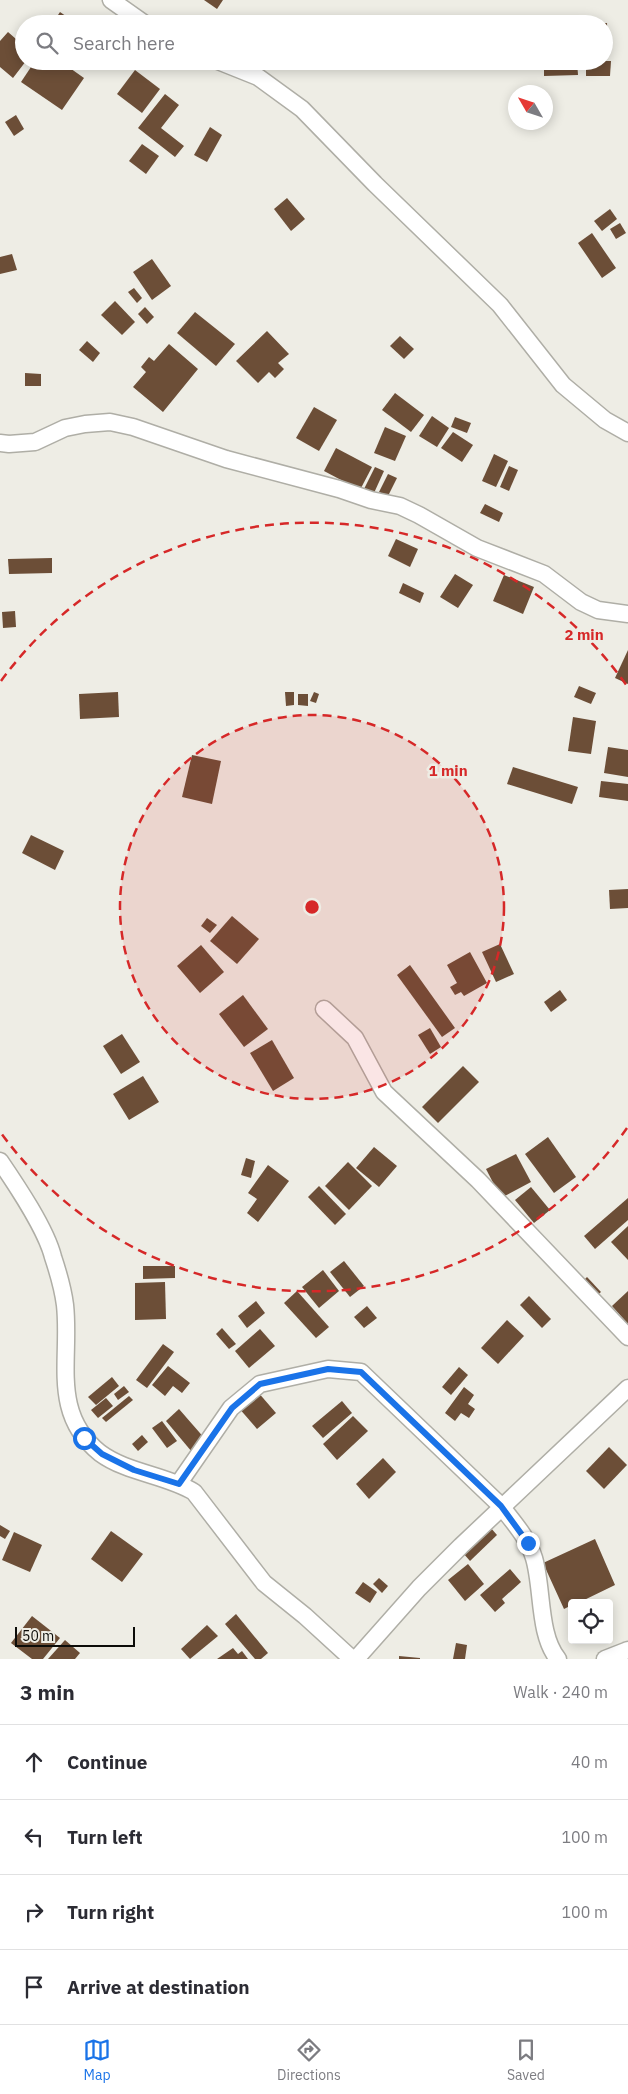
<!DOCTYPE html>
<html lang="en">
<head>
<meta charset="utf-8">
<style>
  :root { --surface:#fff; --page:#f7f7f7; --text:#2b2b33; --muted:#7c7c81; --line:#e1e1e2; --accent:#1a73e8 }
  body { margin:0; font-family:"IBM Plex Sans",sans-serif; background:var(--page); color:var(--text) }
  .controls { position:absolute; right:15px; bottom:15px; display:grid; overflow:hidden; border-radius:5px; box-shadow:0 2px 12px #0003 }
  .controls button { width:45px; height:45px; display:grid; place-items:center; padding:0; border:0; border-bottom:1px solid var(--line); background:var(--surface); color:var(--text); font:25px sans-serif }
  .compass { position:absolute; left:508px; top:85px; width:45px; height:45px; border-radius:50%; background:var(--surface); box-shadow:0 2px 12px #0003; rotate:309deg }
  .scale { position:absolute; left:15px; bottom:12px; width:120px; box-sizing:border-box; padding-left:5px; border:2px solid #0c0c09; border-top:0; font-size:14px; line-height:18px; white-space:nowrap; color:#0c0c09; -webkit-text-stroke:4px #eeede5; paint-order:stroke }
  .stop { position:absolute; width:15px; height:15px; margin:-11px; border:4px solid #1a73e8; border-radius:50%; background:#fff }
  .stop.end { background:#1a73e8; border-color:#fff; box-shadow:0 1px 5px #0008 }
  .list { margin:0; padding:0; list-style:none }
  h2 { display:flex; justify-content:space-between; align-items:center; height:65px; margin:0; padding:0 20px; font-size:21px }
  h2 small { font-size:16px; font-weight:400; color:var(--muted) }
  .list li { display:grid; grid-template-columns:32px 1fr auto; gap:15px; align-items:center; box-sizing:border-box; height:75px; padding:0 20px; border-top:1px solid var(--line) }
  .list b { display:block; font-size:19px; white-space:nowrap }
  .list em { font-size:16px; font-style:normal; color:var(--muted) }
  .icon { flex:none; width:28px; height:28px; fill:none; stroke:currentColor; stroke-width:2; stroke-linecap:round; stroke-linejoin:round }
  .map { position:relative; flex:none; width:628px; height:1659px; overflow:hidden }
  .search { position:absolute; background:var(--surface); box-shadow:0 2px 12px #0003; left:15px; right:15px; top:15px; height:55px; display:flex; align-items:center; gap:12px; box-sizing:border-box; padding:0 18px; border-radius:28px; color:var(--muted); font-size:19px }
  .sheet { height:365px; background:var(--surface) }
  nav { display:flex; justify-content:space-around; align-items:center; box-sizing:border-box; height:70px; border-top:1px solid var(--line); background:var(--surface); font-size:14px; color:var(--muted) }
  nav a { display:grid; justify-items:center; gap:2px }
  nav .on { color:var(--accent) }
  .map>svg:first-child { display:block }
  .building { fill:#6c4e37 }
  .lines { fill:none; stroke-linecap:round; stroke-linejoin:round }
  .minor-casing { stroke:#afaea6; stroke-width:19 }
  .minor { stroke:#fff; stroke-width:16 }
  .route { stroke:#1a73e8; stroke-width:6 }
  .ring { fill:none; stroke:#d62828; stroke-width:2.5; stroke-dasharray:9 6 }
  .centre { fill:#d62828; stroke:#eeede5; stroke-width:2.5 }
  .ring-label { font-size:15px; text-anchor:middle; font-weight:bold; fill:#d62828; stroke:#eeede5; stroke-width:5; stroke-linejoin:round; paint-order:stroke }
</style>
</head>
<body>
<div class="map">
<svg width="628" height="1659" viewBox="0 0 628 1659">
  <rect width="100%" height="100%" fill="#eeede5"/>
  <g class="building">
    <path d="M204,0H223L217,9Z"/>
    <path d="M60,12L73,21L71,24H52Z"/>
    <path d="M85,17L94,22L93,24H81Z"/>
    <path d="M604,23H607L608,54L604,55Z"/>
    <path d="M8,32L24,46V61H26L13,78L0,67V41Z"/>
    <path d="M35,61H60L84,78L62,110L21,82Z"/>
    <path d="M544,61H577L578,75L544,76Z"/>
    <path d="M586,61H611L610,76H586Z"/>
    <path d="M135,70L160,89L142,113L117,94Z"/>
    <path d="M165,94L179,105L161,128L184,146L175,157L138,128Z"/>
    <path d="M16,115L24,129L14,136L5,122Z"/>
    <path d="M210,127L222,135L207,162L194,155Z"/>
    <path d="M142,144L159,156L146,174L129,161Z"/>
    <path d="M287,198L305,219L291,231L274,209Z"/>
    <path d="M610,209L617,219L602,231L594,221Z"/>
    <path d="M620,223L626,233L616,239L610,229Z"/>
    <path d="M592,233L616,268L602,278L578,243Z"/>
    <path d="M12,254L17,270L0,274V257Z"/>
    <path d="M152,259L171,286L152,300L133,272Z"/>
    <path d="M134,288L142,298L137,303L128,292Z"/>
    <path d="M115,301L135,322L122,335L101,315Z"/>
    <path d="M145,307L154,317L147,324L138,314Z"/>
    <path d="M195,312L235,344L216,366L177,333Z"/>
    <path d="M267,331L289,354L278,363L284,369L275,378L269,372L258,383L236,361Z"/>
    <path d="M400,336L414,349L404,359L390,346Z"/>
    <path d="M87,341L100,353L93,362L79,350Z"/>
    <path d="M169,344L198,369L163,412L133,387L146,372L141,367L149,357L154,361Z"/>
    <path d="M25,373L41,374V386H25Z"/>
    <path d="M395,393L424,415L411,432L382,410Z"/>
    <path d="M314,407L337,420L319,451L296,438Z"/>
    <path d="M432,416L449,428L437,447L419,436Z"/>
    <path d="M455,417L471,423L467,433L451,427Z"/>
    <path d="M385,427L406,436L395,461L374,453Z"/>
    <path d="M453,432L473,445L462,462L441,448Z"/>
    <path d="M336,448L372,467L360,490L324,471Z"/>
    <path d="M494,454L508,461L496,487L482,481Z"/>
    <path d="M509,466L518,470L509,491L500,487Z"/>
    <path d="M375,467L384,471L374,493L364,489Z"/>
    <path d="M388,474L397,478L388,496L379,492Z"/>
    <path d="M485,504L503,513L499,522L480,513Z"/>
    <path d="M396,539L418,549L410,567L388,556Z"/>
    <path d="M52,558V573L9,574L8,559Z"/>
    <path d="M455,574L473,585L458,608L440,597Z"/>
    <path d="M504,575L534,587L523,614L493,601Z"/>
    <path d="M403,583L424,593L420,603L399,593Z"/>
    <path d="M15,611L16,627L3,628L2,612Z"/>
    <path d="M628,650V684L615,678Z"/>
    <path d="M579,686L596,693L591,704L574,697Z"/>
    <path d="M118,692L119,717L80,719L79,694Z"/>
    <path d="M285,692H294V705L286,706Z"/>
    <path d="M314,692L319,694L316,703L310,701Z"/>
    <path d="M298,694H308V706L298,705Z"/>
    <path d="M573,717L596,721L591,754L568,751Z"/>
    <path d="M608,747L628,750V777L604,773Z"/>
    <path d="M192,755L221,761L212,804L182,797Z"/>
    <path d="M513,767L578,787L572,804L507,784Z"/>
    <path d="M601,781L628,784V801L599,797Z"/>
    <path d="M31,835L64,851L55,870L22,853Z"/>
    <path d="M628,889V908L610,909L609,890Z"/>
    <path d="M232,916L259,939L237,964L210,941Z"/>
    <path d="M207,918L217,925L210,933L201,926Z"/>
    <path d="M500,944L514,974L496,982L482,952Z"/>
    <path d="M201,945L224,972L200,993L177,966Z"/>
    <path d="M470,952L487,983L464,996L461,992L455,995L450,987L457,983L447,965Z"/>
    <path d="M410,965L455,1028L442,1037L397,975Z"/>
    <path d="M560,990L567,1000L551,1012L544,1002Z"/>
    <path d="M243,995L268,1029L244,1047L219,1014Z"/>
    <path d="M430,1028L441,1047L430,1054L418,1035Z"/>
    <path d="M122,1034L140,1062L121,1074L103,1046Z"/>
    <path d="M272,1040L294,1078L273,1091L250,1053Z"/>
    <path d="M463,1066L479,1082L438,1123L422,1107Z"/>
    <path d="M143,1076L159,1102L129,1120L113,1094Z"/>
    <path d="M548,1137L576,1177L554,1193L525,1154Z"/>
    <path d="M374,1147L397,1166L379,1187L356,1168Z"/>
    <path d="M516,1154L531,1182L501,1198L486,1169Z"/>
    <path d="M246,1158L255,1161L251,1178L241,1175Z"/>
    <path d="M348,1162L372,1186L349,1210L325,1186Z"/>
    <path d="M268,1165L289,1181L258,1222L247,1213L257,1199L248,1193Z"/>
    <path d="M319,1186L346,1214L335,1225L308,1197Z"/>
    <path d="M531,1187L550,1210L534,1223L515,1200Z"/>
    <path d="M628,1198V1220L595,1249L584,1236Z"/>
    <path d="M628,1226V1260L611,1242Z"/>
    <path d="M344,1261L364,1286L350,1297L330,1272Z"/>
    <path d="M143,1266H175V1278L143,1279Z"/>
    <path d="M323,1270L339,1291L319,1308L302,1287Z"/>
    <path d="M587,1277L601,1292L594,1298L581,1283Z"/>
    <path d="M165,1282L166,1319L135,1320V1283Z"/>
    <path d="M297,1291L329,1327L316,1338L284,1303Z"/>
    <path d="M628,1291V1324L612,1306Z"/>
    <path d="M529,1296L551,1319L542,1328L520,1305Z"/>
    <path d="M256,1301L265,1313L247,1328L238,1316Z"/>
    <path d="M367,1306L377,1318L364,1328L354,1317Z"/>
    <path d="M507,1320L524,1336L498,1364L481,1348Z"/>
    <path d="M222,1328L236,1344L229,1349L216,1334Z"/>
    <path d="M260,1329L275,1346L249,1368L235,1351Z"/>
    <path d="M163,1344L174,1352L147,1388L136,1380Z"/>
    <path d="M168,1366L190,1383L182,1393L173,1386L165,1396L152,1385Z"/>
    <path d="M459,1367L468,1375L451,1395L442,1387Z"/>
    <path d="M112,1377L119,1386L96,1405L88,1397Z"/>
    <path d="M124,1386L129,1392L118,1400L114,1394Z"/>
    <path d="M464,1387L474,1395L468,1404L475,1409L469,1418L461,1413L455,1421L445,1413Z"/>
    <path d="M257,1391L276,1413L257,1429L238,1407Z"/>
    <path d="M129,1396L133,1400L106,1422L102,1418Z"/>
    <path d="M106,1398L113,1406L98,1418L91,1410Z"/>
    <path d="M342,1401L352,1413L323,1438L312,1426Z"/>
    <path d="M179,1409L206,1440L192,1452L166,1421Z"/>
    <path d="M353,1416L368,1431L337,1460L323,1444Z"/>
    <path d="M162,1421L177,1441L167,1448L152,1428Z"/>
    <path d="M142,1435L148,1442L138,1451L132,1444Z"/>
    <path d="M609,1447L627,1465L604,1489L586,1471Z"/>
    <path d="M383,1458L396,1472L369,1499L356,1484Z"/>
    <path d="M0,1525L10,1531L5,1539L0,1536Z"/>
    <path d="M490,1527L497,1535L470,1561L463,1553Z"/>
    <path d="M111,1531L143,1554L122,1582L91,1559Z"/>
    <path d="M14,1532L42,1545L30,1572L2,1560Z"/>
    <path d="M595,1539L615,1585L578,1603H572V1605L564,1609L543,1563Z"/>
    <path d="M468,1564L484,1584L465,1601L448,1580Z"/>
    <path d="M510,1569L521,1582L502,1599L505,1603L495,1612L480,1595Z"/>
    <path d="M379,1578L388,1586L382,1593L373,1584Z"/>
    <path d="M363,1582L377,1592L370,1603L355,1593Z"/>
    <path d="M236,1614L268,1653L261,1659H255L225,1624Z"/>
    <path d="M32,1616L60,1638L43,1659H32L11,1643Z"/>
    <path d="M207,1625L218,1636L190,1659L181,1649Z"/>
    <path d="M65,1640L80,1653L75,1659H48Z"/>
    <path d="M456,1643L467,1645L465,1659H453Z"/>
    <path d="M233,1648L238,1654L242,1651L248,1659H217Z"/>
    <path d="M399,1656L420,1658V1659H399Z"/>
  </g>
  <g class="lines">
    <g class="minor-casing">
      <g id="minor">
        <path d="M111,0L145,24"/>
        <path d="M218,61L258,77L302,109L375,184L500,305L563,385L605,420L628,433"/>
        <path d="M0,443L9,444L35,442L65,428L85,424L110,422L133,427L226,459L339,489L371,500L400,506L419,515L477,548L544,574L581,602L598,610L628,614"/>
        <path d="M324,1009L355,1038L384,1092L478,1180L628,1337"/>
        <path d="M0,1161C17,1186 46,1229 53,1257C58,1272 63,1289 65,1305C71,1359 50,1413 100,1453C127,1473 166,1475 194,1492L264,1583L305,1616L352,1659"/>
        <path d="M179,1483L231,1408L260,1384L328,1369L361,1372L501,1506C514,1523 528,1538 534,1558C543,1588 538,1635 558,1659"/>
        <path d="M356,1659L419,1588L461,1546L628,1388"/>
        <path d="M605,1659L628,1650"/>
      </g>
    </g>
    <use href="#minor" class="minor"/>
  </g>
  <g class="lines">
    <path class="route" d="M84,1438L102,1454L134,1470L179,1484L232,1408L260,1384L328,1369L361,1372L501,1506L528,1543"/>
  </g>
  <circle cx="312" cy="907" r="192" fill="#d62828" fill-opacity=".12"/>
  <g class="ring">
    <circle cx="312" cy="907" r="192"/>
    <path d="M627 1128A385 385 0 0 1 1 1133M1 681A385 385 0 0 1 627 686"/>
  </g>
  <circle cx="312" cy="907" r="8" class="centre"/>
  <g class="ring-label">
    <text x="584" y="640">2 min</text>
    <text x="448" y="776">1 min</text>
  </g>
</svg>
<div class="controls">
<button><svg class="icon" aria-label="locate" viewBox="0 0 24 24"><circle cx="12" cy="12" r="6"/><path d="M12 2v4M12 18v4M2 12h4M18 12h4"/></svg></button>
</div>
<svg class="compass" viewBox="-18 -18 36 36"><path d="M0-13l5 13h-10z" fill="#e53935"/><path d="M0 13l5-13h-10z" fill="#7c7c81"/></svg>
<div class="scale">50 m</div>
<div class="stop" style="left:84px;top:1438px"></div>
<div class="stop end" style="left:528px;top:1543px"></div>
<div class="search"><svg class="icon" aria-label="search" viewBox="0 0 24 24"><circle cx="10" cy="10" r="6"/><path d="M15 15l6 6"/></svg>Search here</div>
</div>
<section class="sheet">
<h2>3 min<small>Walk · 240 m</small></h2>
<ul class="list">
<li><svg class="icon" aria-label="ahead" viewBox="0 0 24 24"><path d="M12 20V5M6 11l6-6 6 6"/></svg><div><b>Continue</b></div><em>40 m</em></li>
<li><svg class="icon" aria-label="left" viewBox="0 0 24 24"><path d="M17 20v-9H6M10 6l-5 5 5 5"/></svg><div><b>Turn left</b></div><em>100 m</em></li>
<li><svg class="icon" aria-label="right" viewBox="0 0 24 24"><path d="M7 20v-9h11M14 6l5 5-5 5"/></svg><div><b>Turn right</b></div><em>100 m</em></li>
<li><svg class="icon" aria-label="arrive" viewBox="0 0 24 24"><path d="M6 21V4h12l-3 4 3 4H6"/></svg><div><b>Arrive at destination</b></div></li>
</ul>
</section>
<nav>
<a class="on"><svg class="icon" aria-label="map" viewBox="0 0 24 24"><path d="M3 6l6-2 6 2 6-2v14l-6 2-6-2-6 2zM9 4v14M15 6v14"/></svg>Map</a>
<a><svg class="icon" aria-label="directions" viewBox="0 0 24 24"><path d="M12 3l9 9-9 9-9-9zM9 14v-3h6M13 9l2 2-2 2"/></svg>Directions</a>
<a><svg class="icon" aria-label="saved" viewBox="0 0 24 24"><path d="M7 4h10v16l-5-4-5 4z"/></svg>Saved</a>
</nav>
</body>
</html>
